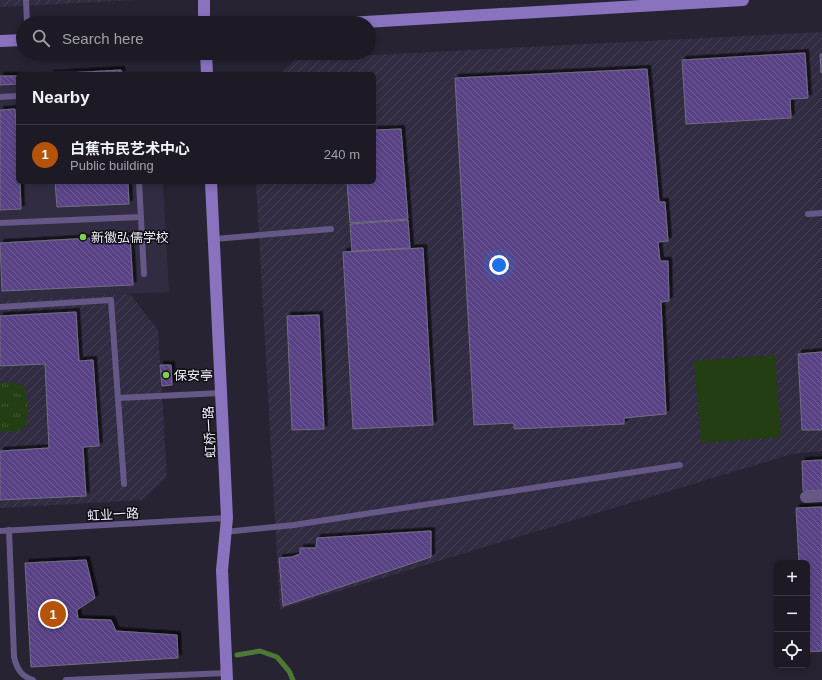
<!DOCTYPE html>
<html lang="en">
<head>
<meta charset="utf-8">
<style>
  :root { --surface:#1d1a26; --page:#2a2732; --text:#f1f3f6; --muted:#a0a1a7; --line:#3b3843; --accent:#b45309 }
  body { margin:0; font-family:Arial,"Noto Sans SC",sans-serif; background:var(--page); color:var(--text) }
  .controls { position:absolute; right:12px; bottom:12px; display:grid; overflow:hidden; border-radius:6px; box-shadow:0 2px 6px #0003 }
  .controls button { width:36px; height:36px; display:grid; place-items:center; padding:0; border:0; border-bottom:1px solid var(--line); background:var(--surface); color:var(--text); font:20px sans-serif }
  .you { position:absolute; left:499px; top:265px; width:14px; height:14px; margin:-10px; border:3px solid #fff; border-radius:50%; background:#1a73e8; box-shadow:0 0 0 6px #1a73e833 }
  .badge { display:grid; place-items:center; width:26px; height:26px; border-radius:50%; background:var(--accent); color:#fff; font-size:13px; font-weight:700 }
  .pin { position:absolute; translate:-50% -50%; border:2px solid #fff; box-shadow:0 1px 4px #0006 }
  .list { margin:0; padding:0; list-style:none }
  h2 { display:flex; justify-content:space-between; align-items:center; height:52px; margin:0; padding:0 16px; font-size:17px }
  h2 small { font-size:13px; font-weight:400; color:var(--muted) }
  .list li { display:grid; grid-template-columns:26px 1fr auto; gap:12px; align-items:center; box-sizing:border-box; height:60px; padding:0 16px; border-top:1px solid var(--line) }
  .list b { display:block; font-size:15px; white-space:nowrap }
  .list p { margin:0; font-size:13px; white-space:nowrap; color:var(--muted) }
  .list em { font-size:13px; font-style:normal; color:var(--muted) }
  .icon { flex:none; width:22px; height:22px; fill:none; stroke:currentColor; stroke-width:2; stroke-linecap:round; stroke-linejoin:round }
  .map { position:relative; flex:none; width:822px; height:680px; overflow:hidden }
  .search { position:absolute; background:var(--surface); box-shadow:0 2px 6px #0003; left:16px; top:16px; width:360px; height:44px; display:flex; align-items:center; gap:10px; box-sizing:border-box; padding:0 14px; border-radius:22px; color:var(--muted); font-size:15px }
  .panel { position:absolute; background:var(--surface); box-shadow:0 2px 6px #0003; left:16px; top:72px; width:360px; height:112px; border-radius:6px }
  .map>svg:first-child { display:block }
  .built { fill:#322c42 }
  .industrial { fill:url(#industrial-furrows) }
  .grass { fill:url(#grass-tufts) }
  .park { fill:#233e13 }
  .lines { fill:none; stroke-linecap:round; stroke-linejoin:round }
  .stream { stroke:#4e7935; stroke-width:5 }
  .building { fill:url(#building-back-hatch); stroke:#726d80; filter:url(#shadow) }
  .lane { stroke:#655887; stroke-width:6 }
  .street { stroke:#655887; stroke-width:12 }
  .secondary { stroke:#8972be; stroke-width:12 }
  .poi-dot { fill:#81d050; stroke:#100e15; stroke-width:1.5 }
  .labels { text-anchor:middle; stroke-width:3; stroke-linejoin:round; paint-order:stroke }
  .poi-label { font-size:13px; fill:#f2f0fb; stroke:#100e15; text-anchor:start }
  .street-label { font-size:13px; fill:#f2f0fb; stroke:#100e15 }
</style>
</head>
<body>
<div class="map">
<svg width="822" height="680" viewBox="0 0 822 680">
  <defs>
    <pattern id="industrial-furrows" width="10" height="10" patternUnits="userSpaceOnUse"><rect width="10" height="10" fill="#322c42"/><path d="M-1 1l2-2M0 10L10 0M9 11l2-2" fill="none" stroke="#464155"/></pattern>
    <pattern id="grass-tufts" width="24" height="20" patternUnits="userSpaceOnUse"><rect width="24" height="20" fill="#233e13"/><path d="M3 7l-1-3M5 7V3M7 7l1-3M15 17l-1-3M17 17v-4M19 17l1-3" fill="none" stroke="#435a36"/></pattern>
    <pattern id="building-back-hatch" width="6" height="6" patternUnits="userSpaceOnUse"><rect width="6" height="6" fill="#584285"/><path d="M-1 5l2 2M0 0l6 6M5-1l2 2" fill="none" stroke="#705e97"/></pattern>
    <filter id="shadow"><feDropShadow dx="3.5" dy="-3.5" stdDeviation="0" flood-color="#0009"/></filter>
  </defs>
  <rect width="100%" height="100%" fill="#272333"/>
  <path class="built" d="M18,75V182H163L169,292L0,300V76Z"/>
  <g class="industrial">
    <path d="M0,0H135L0,7Z"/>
    <path d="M822,32V451L792,454L280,609L256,182H374V74H280L296,59Z"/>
    <path d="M130,294L158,330L167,477L142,500L0,508V300Z"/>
  </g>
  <path class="grass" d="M0,383C6,383 17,381 22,385C27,390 27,397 27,403C30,431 26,431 0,432Z"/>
  <path class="park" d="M775,355L781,437L701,443L694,361Z"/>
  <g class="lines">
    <path class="stream" d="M237,655L260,651L277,657L289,671L293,680"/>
  </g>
  <g class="building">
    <path d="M805,53L808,98L790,99L791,118L686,124L682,60Z"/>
    <path d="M820,54H822V72L821,73Z"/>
    <path d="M647,69L659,202H665L668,241L658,242L660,261H668L669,301L661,302L666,414L624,418V424L514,429V423L474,425L455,78Z"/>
    <path d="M121,70L122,74H49Z"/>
    <path d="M0,76H18V84L0,85Z"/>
    <path d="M15,109L18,154V182H20L21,209L0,210V110Z"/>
    <path d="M401,129L408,219L350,223L347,182H374V130Z"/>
    <path d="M55,182H128L129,204L57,207Z"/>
    <path d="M408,220L410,248L352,251L350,224Z"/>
    <path d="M130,236L133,285L2,291L0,243Z"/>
    <path d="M423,248L433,425L353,429L343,252Z"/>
    <path d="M76,312L79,361L93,360L99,446L83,447L86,496L0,500V451L49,448L45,364L0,366V316Z"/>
    <path d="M319,315L324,429L292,430L287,316Z"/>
    <path d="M822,352V430H802L798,354Z"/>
    <path d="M160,365H171L172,385L162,386Z"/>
    <path d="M822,460V490L803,491L802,461Z"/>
    <path d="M822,507V651L807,652V563H799L796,508Z"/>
    <path d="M431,531V557L283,606L279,558L292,557L300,554V548H316L317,538Z"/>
    <path d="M86,560L95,598L77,610L78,619L111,620L116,631L177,635L178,658L31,667L25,563Z"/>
  </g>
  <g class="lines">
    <g class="lane">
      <path d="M26,0L27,23"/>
      <path d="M0,97L18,96"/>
      <path d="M139,182L144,274"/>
      <path d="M808,214L822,213"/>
      <path d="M0,223L141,217"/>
      <path d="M214,239L331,229"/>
      <path d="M0,307L111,300L124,484"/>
      <path d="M118,398L221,393"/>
      <path d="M9,530L14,657C17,669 21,676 33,680"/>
      <path d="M0,531L227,518"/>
      <path d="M225,532L294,525L680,465"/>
      <path d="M66,680L226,673"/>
    </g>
    <path class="street" d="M806,497L822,496"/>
    <g class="secondary">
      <path d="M204,0V23"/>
      <path d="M348,23L743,0"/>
      <path d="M0,41L23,40"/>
      <path d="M206,53L207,74"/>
      <path d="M211,182L227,518L222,570L227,680"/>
    </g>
  </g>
  <g class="poi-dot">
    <circle cx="83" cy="237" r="4"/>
    <circle cx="166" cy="375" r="4"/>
  </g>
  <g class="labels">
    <g class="poi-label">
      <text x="91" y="242">新徽弘儒学校</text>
      <text x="174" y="380">保安亭</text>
    </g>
    <g class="street-label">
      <text transform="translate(209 432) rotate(-93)" y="5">虹桥一路</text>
      <text transform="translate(113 514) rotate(-3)" y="5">虹业一路</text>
    </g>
  </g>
</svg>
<div class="controls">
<button>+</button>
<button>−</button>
<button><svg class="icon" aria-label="locate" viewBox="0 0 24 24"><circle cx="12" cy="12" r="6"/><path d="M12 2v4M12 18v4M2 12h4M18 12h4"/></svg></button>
</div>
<div class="you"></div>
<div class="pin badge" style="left:53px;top:614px">1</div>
<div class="search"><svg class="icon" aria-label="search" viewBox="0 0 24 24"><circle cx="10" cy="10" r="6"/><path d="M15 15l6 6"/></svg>Search here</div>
<section class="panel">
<h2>Nearby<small></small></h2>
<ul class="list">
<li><span class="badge">1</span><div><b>白蕉市民艺术中心</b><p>Public building</p></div><em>240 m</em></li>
</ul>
</section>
</div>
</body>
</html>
